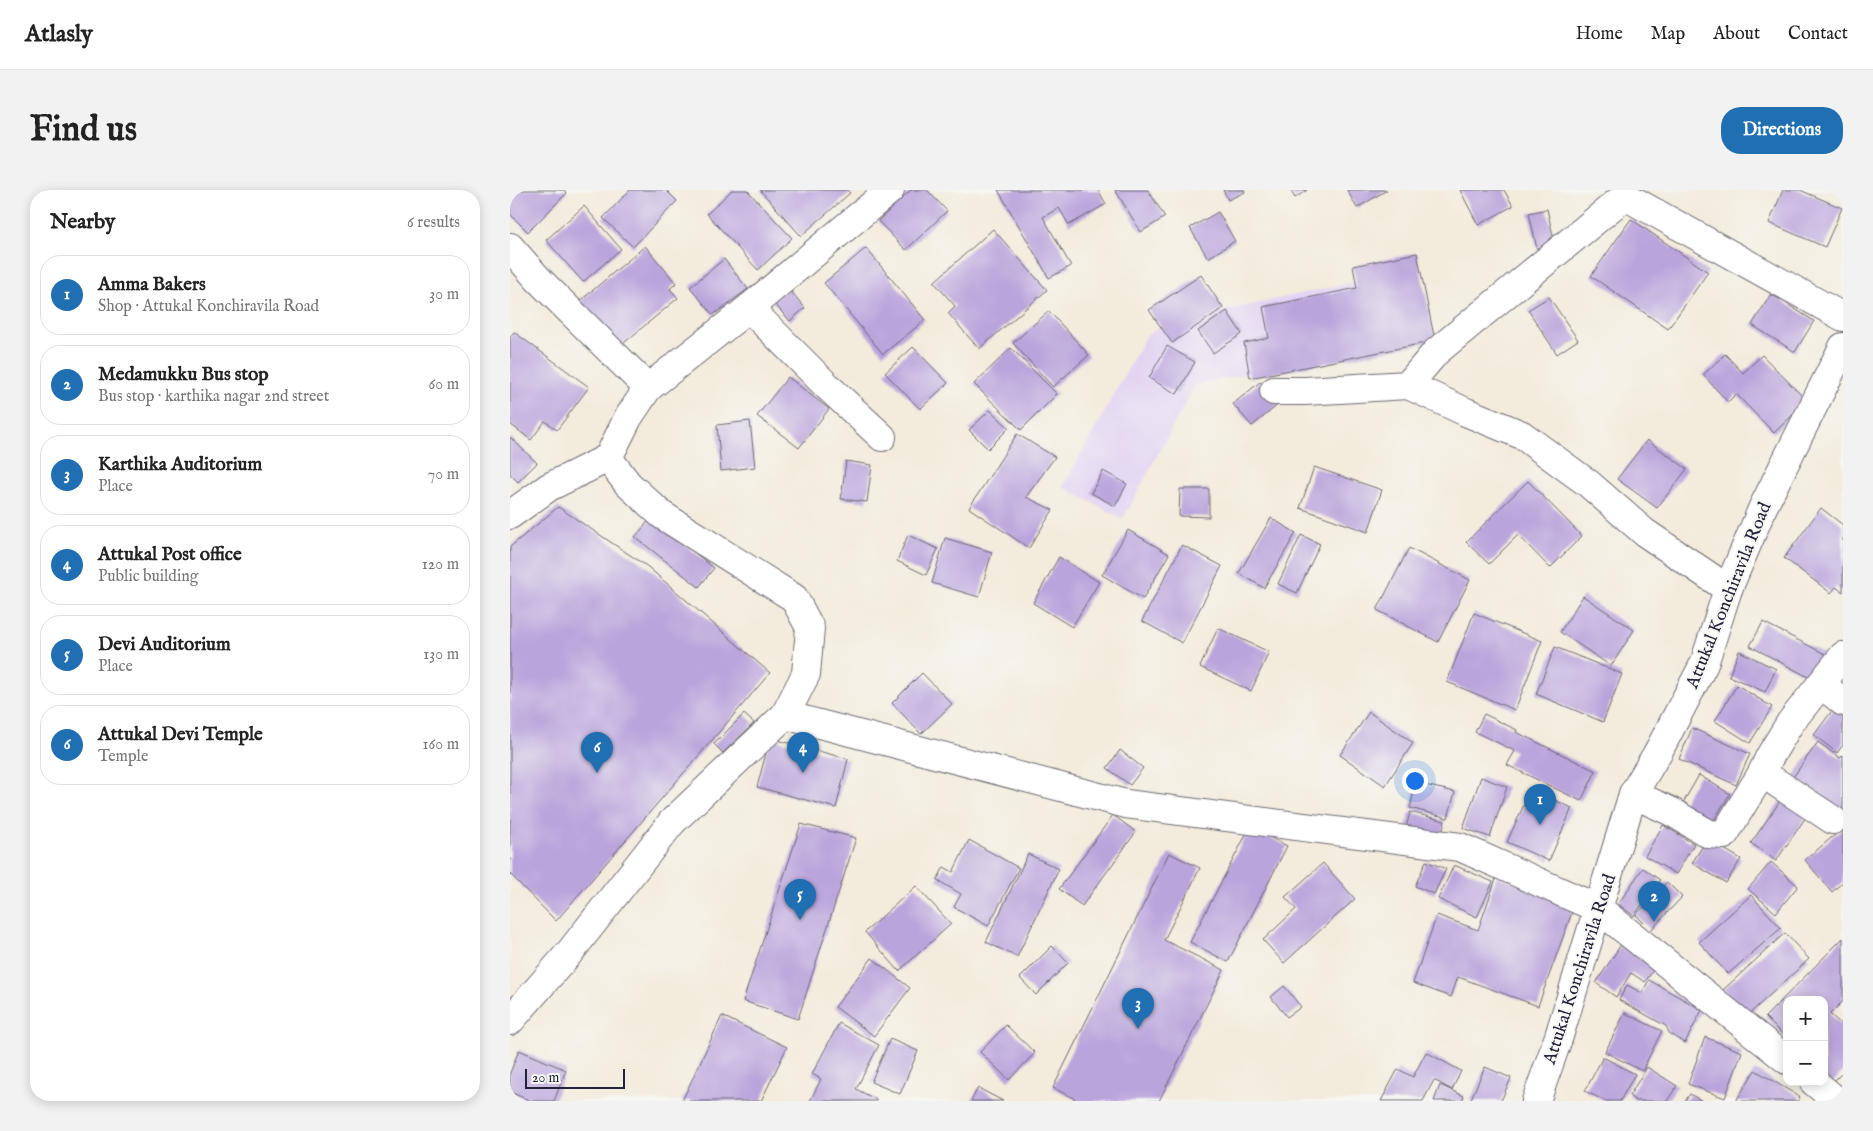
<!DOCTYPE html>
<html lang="en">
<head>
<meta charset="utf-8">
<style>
  :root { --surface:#fff; --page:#f2f2f2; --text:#222; --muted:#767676; --line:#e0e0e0; --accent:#1f6fb2 }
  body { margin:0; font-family:"IM FELL English",serif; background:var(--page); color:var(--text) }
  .controls { position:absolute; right:15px; bottom:15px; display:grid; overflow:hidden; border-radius:10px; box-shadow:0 2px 12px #0003 }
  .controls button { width:45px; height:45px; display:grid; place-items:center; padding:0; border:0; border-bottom:1px solid var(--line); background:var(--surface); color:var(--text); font:25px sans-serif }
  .scale { position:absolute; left:15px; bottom:12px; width:100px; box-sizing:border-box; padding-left:5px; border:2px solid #22223b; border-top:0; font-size:14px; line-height:18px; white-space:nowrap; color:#22223b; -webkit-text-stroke:4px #f6f6f2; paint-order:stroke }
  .you { position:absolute; left:904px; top:590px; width:18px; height:18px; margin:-12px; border:4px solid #fff; border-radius:50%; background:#1a73e8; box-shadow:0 0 0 8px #1a73e833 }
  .badge { display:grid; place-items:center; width:32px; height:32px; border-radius:50%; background:var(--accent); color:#fff; font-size:16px; font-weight:700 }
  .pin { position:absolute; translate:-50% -41px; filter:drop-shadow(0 1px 2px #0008) }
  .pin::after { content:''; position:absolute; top:26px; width:18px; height:15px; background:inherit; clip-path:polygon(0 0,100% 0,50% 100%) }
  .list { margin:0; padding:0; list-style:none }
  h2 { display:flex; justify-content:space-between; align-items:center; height:65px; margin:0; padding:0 20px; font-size:21px }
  h2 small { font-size:16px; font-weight:400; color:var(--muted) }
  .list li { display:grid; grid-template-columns:32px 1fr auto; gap:15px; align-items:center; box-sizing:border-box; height:80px; margin:0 10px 10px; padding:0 10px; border:1px solid var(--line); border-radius:20px }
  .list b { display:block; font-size:19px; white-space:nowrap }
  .list p { margin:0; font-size:16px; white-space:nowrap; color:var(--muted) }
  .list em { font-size:16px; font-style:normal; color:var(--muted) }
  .map { position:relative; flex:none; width:1333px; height:911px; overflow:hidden; border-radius:20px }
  header { display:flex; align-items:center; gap:30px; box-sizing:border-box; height:70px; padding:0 25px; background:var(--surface); border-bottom:1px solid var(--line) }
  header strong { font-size:24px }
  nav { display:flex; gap:28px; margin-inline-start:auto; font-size:18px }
  .intro { display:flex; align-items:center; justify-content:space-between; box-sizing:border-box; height:120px; padding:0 30px }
  h1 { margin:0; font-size:35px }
  .button { padding:12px 22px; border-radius:20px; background:var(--accent); color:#fff; font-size:18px; font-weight:700 }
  main { display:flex; gap:30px; padding:0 30px }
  aside { flex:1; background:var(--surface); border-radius:20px; box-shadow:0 2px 12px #0003 }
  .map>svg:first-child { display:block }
  .built { fill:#e2d4f3 }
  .building { fill:#b9a4dc }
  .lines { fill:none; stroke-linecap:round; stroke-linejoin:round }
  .minor-casing { stroke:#6b6873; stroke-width:30 }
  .major-casing { stroke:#6b6873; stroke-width:30 }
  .minor { stroke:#fff; stroke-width:28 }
  .major { stroke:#fff; stroke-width:28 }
  .labels { text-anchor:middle; stroke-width:4; stroke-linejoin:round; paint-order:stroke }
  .street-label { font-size:18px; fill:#22223b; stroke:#f6f6f2 }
</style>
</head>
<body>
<header>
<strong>Atlasly</strong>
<nav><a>Home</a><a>Map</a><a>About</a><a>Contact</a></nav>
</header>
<div class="intro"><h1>Find us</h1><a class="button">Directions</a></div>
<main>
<aside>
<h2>Nearby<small>6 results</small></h2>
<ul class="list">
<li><span class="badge">1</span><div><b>Amma Bakers</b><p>Shop · Attukal Konchiravila Road</p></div><em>30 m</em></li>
<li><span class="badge">2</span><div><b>Medamukku Bus stop</b><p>Bus stop · karthika nagar 2nd street</p></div><em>60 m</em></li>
<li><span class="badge">3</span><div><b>Karthika Auditorium</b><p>Place</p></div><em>70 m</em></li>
<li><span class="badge">4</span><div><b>Attukal Post office</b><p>Public building</p></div><em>120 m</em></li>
<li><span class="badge">5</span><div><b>Devi Auditorium</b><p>Place</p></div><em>130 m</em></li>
<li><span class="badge">6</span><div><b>Attukal Devi Temple</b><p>Temple</p></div><em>160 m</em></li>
</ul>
</aside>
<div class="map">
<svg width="1333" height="911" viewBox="0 0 1333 911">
  <rect width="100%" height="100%" fill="#f6f6f2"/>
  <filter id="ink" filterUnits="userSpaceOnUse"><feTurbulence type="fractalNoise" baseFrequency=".02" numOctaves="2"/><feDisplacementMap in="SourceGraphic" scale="10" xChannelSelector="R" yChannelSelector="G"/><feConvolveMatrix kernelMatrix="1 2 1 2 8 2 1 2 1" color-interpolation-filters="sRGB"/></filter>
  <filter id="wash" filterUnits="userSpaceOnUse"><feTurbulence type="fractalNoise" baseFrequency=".0096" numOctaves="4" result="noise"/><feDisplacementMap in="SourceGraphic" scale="20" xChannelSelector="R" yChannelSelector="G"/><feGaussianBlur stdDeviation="1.12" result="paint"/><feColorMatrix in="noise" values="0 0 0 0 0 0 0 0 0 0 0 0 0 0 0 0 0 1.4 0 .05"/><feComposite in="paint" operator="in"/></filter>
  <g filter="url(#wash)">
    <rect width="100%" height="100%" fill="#f3ebdb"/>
    <path class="built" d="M882,84L897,149L685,195L613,329L553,297L636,146L646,139L654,134L667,131Z"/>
    <g id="blocks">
      <g class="building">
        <path d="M0,0H54L57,3L18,42L0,24Z"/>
        <path d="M120,0H156L167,11L123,57L93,28Z"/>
        <path d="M222,0H237L282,48L248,80L197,24Z"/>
        <path d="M250,0H337L340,3L291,46Z"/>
        <path d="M401,0H417L437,21L396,60L368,31Z"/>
        <path d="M488,0H588L596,14L559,35L549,18L533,27L561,76L539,88Z"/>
        <path d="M605,0H638L655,27L631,42Z"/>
        <path d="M713,0H734L735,2L718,10Z"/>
        <path d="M780,0H797L785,8Z"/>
        <path d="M837,0H877L847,18Z"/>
        <path d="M950,0H994L1003,16L968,35Z"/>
        <path d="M1273,0H1290L1332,18L1315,57L1259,33Z"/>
        <path d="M74,16L111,59L73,92L36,50Z"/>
        <path d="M1037,19L1045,55L1027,59L1019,23Z"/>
        <path d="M708,22L725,51L698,68L680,38Z"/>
        <path d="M1121,29L1198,82L1158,139L1081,86Z"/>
        <path d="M483,39L537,100L469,159L438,123L445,116L424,92Z"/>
        <path d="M135,56L166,93L160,99L168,108L109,157L70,111Z"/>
        <path d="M356,58L415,130L373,164L314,93Z"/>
        <path d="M907,63L925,151L740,188L734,153L759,148L753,117L847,98L843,76Z"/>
        <path d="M214,69L238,99L203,125L180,97Z"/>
        <path d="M691,85L713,118L662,153L639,120Z"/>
        <path d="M278,98L295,118L280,131L262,111Z"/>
        <path d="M1261,104L1304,131L1285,162L1242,135Z"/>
        <path d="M1039,107L1068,150L1047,164L1018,120Z"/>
        <path d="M539,121L579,165L543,197L503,153Z"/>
        <path d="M717,121L732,144L703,163L688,141Z"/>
        <path d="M4,142L79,197L47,240L35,231L21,250L0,234V147Z"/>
        <path d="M657,156L685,172L667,204L639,188Z"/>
        <path d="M403,157L438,193L410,219L375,183Z"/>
        <path d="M501,158L547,204L511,240L464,194Z"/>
        <path d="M1215,164L1233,183L1252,165L1297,211L1264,243L1226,204L1218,212L1193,185Z"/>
        <path d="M278,187L319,219L289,258L247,226Z"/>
        <path d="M750,192L769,214L742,236L723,214Z"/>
        <path d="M480,220L499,238L478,259L459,240Z"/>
        <path d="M240,231L245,277L211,281L207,235Z"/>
        <path d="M507,244L545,267L516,307L543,320L519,358L459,318Z"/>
        <path d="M0,247L27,273L8,292L0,284Z"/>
        <path d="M1137,250L1177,279L1147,318L1107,289Z"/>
        <path d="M336,271L362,275L357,312L331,309Z"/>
        <path d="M804,277L872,300L858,342L790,318Z"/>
        <path d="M593,281L617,294L605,316L581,303Z"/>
        <path d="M1018,291L1072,346L1040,378L1008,345L979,374L956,352Z"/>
        <path d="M670,299H699V327L669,326Z"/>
        <path d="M48,317L138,377L260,483L46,731L0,684V357Z"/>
        <path d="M1311,318L1333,335V402L1326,397L1321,403L1274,368Z"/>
        <path d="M141,328L204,378L189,397L125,347Z"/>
        <path d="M761,328L786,343L754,398L729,383Z"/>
        <path d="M618,340L659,364L633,409L592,385Z"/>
        <path d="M398,345L428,359L416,385L387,371Z"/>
        <path d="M791,345L810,354L787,403L768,394Z"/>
        <path d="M435,348L482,362L469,407L422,393Z"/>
        <path d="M672,355L712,376L672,453L632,431Z"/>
        <path d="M899,358L960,390L928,452L867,420Z"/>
        <path d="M549,367L589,392L562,437L523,413Z"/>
        <path d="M1073,406L1124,440L1101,476L1050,442Z"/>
        <path d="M964,423L1032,451L1005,520L937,492Z"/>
        <path d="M1253,432L1317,465L1304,490L1240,456Z"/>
        <path d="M708,438L759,462L741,501L690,477Z"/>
        <path d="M1045,457L1112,484L1093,532L1026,504Z"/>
        <path d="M1229,461L1266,479L1255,502L1219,486Z"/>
        <path d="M412,483L442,514L411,544L382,513Z"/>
        <path d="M1227,495L1262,517L1240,553L1205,531Z"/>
        <path d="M1324,518L1333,525V555L1327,563L1304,545Z"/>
        <path d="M859,522L903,553L875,596L830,565Z"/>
        <path d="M234,524L244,533L213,563L204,554Z"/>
        <path d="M974,524L1007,540L1006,542L1086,581L1071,611L997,575L1005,561L965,542Z"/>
        <path d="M1182,538L1240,564L1226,595L1169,569Z"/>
        <path d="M260,548L338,569L326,618L247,597Z"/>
        <path d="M1308,552L1330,568L1333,565V621L1329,626L1281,590Z"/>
        <path d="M610,560L633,578L620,595L597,578Z"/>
        <path d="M1189,585L1220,604L1200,636L1170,618Z"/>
        <path d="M971,587L997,597L980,647L953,638Z"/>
        <path d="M906,593L945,602L938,628L900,618Z"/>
        <path d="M1021,599L1062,618L1039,671L997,652Z"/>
        <path d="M1275,604L1300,621L1266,671L1241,653Z"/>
        <path d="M900,622L935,631L931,647L896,638Z"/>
        <path d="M603,625L626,642L572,716L549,699Z"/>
        <path d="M291,634L346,648L288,829L233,811Z"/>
        <path d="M1153,635L1184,654L1166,684L1135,666Z"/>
        <path d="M740,637L777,656L718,772L680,752Z"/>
        <path d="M1333,638V692L1322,702L1295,670Z"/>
        <path d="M1197,649L1231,669L1216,693L1182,673Z"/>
        <path d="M459,650L509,678L478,736L444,717L451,704L427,690L434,677L443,682Z"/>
        <path d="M659,663L690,678L654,750L714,780L649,911H569L543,898Z"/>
        <path d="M518,664L549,679L507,767L476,752Z"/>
        <path d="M916,671L936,679L924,704L905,696Z"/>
        <path d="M1261,672L1288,696L1266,723L1238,699Z"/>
        <path d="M813,673L845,709L774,773L753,750L786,719L775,707Z"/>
        <path d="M944,675L983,692L967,727L928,709Z"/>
        <path d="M1133,678L1150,690L1124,726L1108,714Z"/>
        <path d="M987,686L1065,714L1028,816L948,787L941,807L903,793L927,725L968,740Z"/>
        <path d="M1157,692L1172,707L1141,740L1126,725Z"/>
        <path d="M406,696L441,734L389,781L355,742Z"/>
        <path d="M1241,705L1271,738L1218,784L1189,752Z"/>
        <path d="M1275,743L1299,769L1236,827L1213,800Z"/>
        <path d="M1333,748V811L1320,824L1333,836V882L1322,893L1314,886V810H1277V849L1255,827Z"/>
        <path d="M1112,753L1146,776L1135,792L1121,783L1106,807L1086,793Z"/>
        <path d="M542,756L558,773L526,805L510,788Z"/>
        <path d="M362,768L400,798L364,846L325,817Z"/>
        <path d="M1139,790L1192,820L1175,853L1159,843L1156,836L1109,810L1117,795L1132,803Z"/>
        <path d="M774,796L791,817L777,827L761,807Z"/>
        <path d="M1115,823L1152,841L1132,881L1095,862Z"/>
        <path d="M212,826L277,857L251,911H172Z"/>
        <path d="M329,833L369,855L346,899L367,910L366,911H300L311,889L302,884Z"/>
        <path d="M496,835L525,863L499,890L470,862Z"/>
        <path d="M1195,847L1232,862L1215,908L1178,894Z"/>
        <path d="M380,849L408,861L390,904L361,892Z"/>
        <path d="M9,860L56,880L44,911H21L0,902V883Z"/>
        <path d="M916,862L951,881L942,900L924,890L913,911H871L888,879L903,887Z"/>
        <path d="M1093,867L1125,884L1110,911H1095L1075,901Z"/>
        <path d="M975,877L1001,888L991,911H960Z"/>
        <path d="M1137,877L1167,896L1157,911H1126L1119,906Z"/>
        <path d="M1245,880L1290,907L1288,911H1226Z"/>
        <path d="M930,895L954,906L952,911H924Z"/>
        <path d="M468,898L493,911H461Z"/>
        <path d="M1180,904L1192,911H1175Z"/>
      </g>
    </g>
  </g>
  <g filter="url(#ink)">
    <use href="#blocks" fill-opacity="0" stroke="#6b6873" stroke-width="1"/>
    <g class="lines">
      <g class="minor-casing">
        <g id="minor">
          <path d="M0,57L29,90L138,198"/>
          <path d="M239,118L318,197L372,247"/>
          <path d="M898,195L956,222L1012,245L1079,294L1134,342L1218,399"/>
          <path d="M764,201H795L898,195L926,162L1115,6L1333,127"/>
          <path d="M0,325L39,297L98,268"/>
          <path d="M1311,494L1333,512"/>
          <path d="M275,525L616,614L950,657L1089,719L1277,870"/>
          <path d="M1252,583L1323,630"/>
          <path d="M1123,604L1160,621L1199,644L1214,645L1252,583L1260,566L1280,533L1333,466"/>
          <path d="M0,831L60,762L162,632L275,525L296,484L300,438L284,408L152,325L118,294L98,268L118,228L138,198L239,118L380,0"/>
          <path d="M1304,892L1327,911"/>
        </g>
      </g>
      <g class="major-casing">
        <path id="major" d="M1026,911L1049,846L1123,604L1148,562L1194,474L1218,399L1253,317L1333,157"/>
      </g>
      <use href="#minor" class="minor"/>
      <use href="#major" class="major"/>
    </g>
  </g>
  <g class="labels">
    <g class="street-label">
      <text transform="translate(1218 405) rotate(-68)" y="6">Attukal Konchiravila Road</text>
      <text transform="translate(1069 779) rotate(-72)" y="6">Attukal Konchiravila Road</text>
    </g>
  </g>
</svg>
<div class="controls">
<button>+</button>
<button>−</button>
</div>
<div class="scale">20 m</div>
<div class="you"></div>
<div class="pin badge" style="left:1030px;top:635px">1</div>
<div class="pin badge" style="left:1144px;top:732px">2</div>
<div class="pin badge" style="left:628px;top:839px">3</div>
<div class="pin badge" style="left:293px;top:583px">4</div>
<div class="pin badge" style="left:290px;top:730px">5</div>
<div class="pin badge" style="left:87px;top:583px">6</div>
</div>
</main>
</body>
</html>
